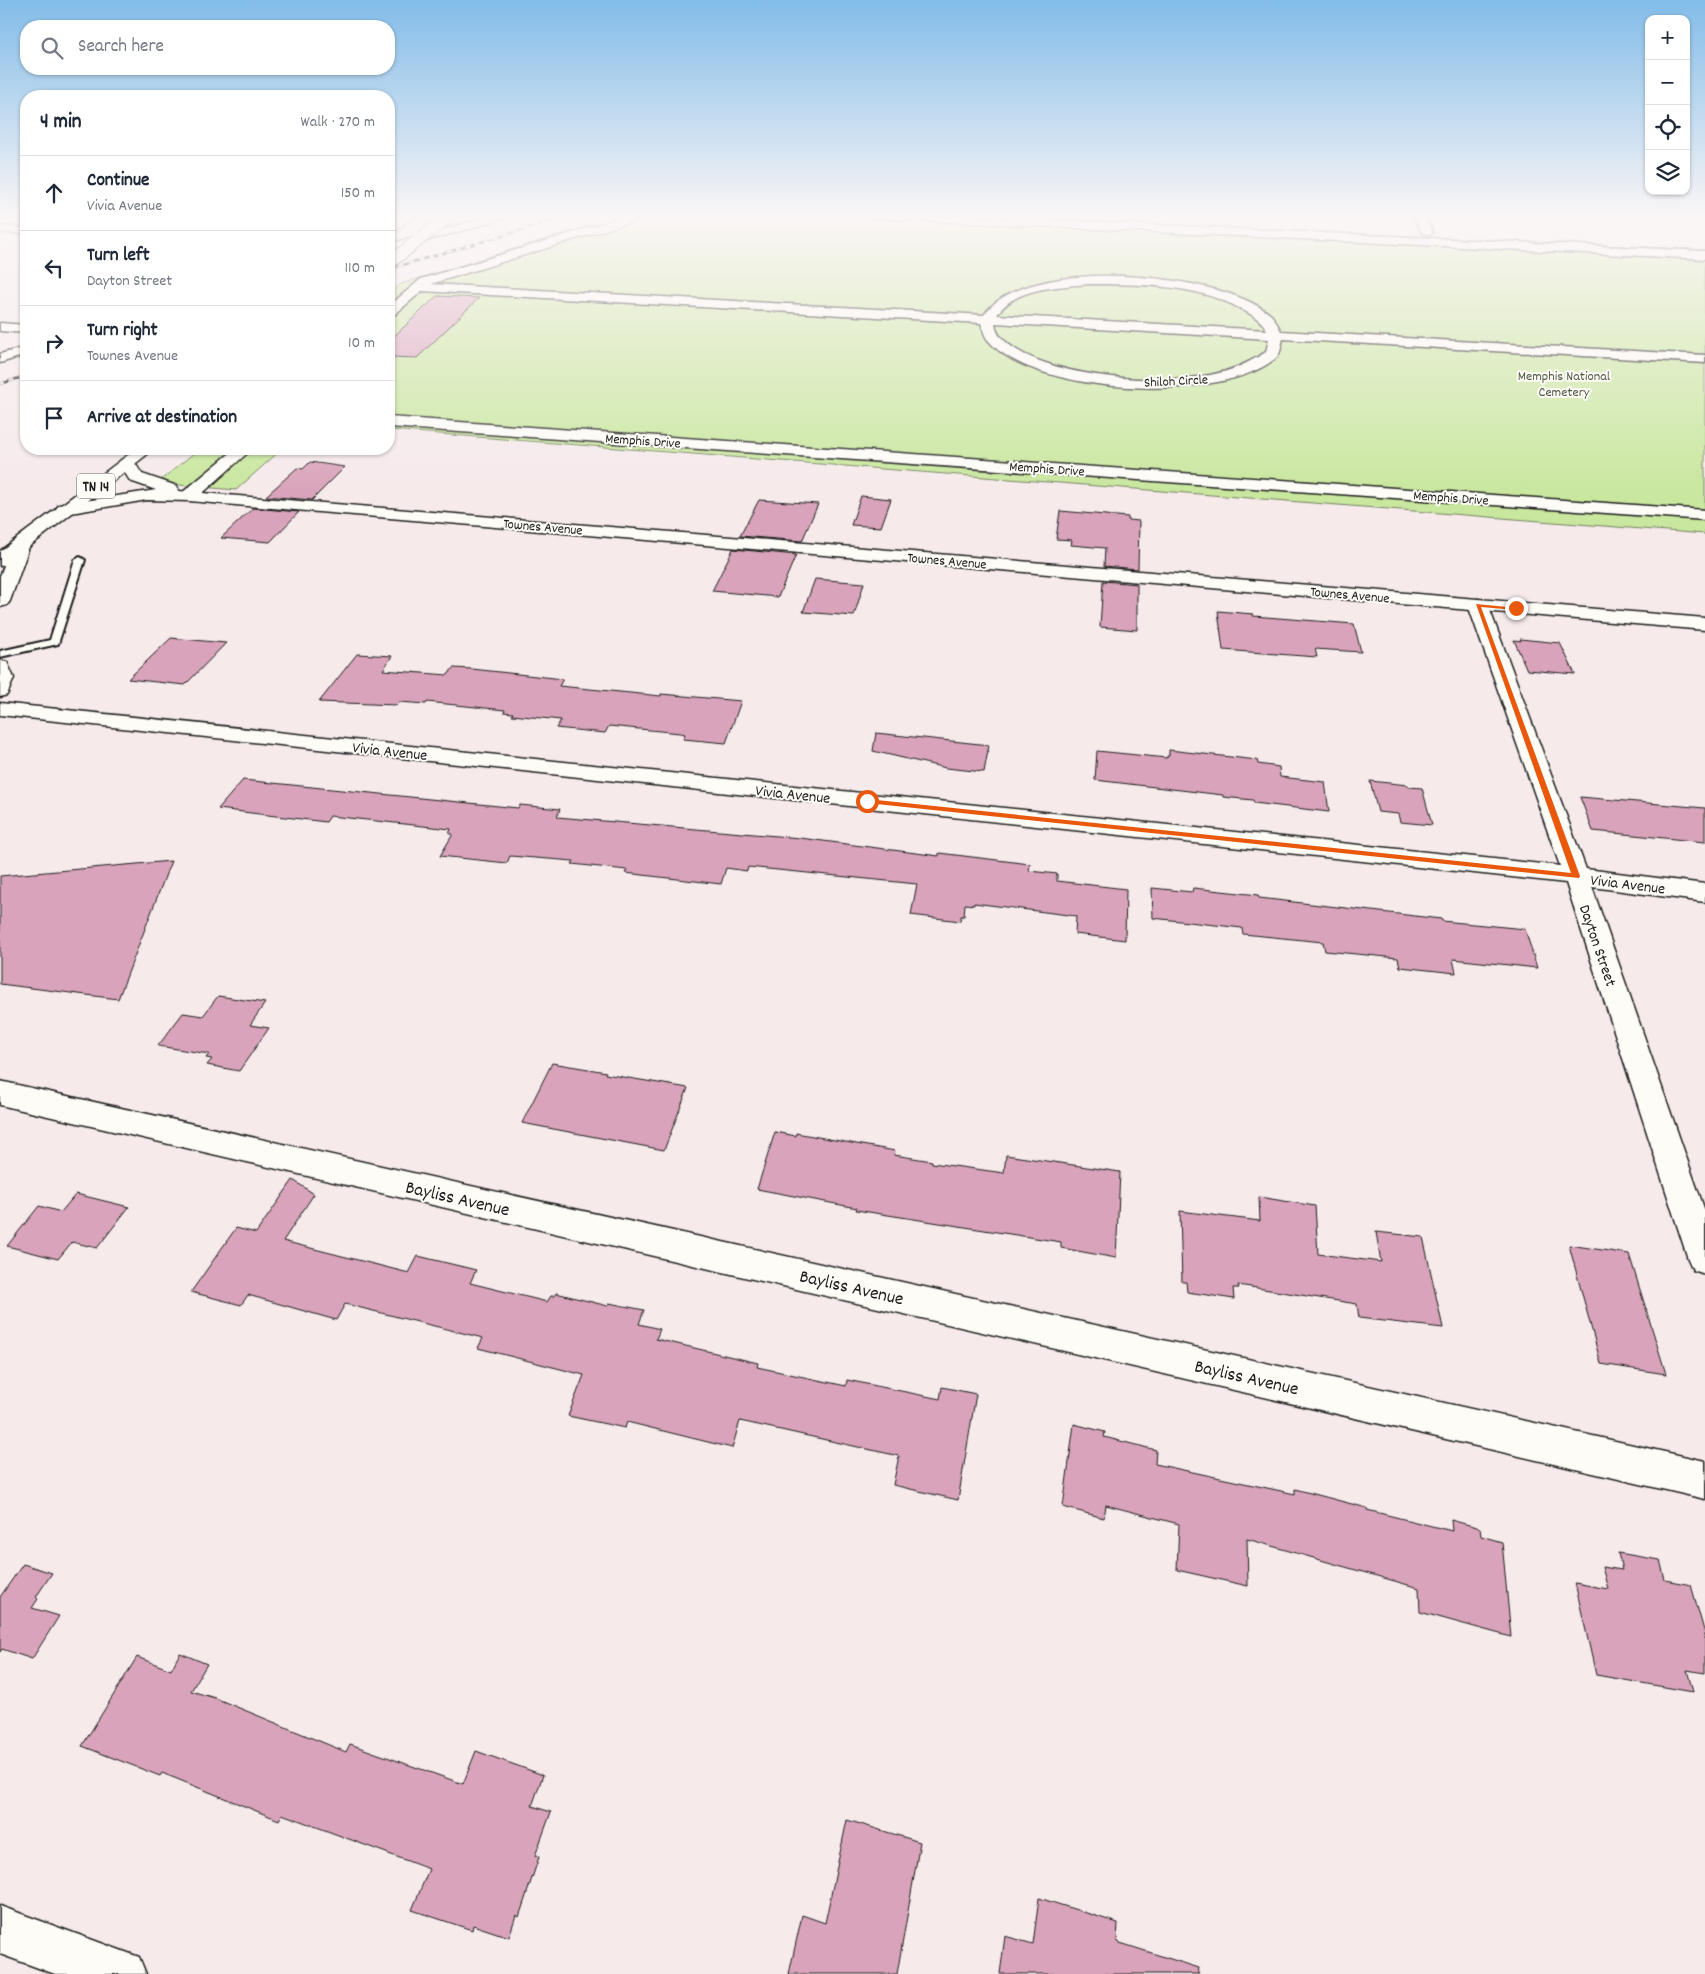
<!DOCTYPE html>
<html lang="en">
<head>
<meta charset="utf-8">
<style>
  :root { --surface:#fff; --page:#f6f6f7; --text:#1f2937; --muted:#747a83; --line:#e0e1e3 }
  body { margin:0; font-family:Dekko,sans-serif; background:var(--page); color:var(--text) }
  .controls { position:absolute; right:15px; top:15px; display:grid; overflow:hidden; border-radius:10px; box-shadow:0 1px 4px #0004 }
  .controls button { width:45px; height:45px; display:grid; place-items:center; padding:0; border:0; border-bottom:1px solid var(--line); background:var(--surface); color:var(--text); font:25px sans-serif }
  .stop { position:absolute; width:15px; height:15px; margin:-11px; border:4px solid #ea580c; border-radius:50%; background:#fff }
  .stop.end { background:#ea580c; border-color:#fff; box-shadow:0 1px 5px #0008 }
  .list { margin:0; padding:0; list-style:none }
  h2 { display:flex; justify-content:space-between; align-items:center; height:65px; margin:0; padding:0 20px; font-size:21px }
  h2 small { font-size:16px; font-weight:400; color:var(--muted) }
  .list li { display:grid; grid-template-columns:32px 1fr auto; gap:15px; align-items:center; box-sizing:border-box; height:75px; padding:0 20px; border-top:1px solid var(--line) }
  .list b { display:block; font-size:19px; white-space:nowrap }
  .list p { margin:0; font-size:16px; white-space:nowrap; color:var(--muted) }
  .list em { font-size:16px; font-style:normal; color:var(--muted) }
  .icon { flex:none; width:28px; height:28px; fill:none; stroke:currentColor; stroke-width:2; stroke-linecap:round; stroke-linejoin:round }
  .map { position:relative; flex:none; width:1705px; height:1974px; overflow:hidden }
  .search { position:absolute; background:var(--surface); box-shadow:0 1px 4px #0004; left:20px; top:20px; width:375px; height:55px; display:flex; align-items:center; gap:12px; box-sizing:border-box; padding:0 18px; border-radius:20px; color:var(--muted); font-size:19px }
  .panel { position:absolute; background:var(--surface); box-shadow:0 1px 4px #0004; left:20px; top:90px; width:375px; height:365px; border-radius:20px }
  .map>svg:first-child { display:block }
  .green { fill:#c9e79f; stroke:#72825e }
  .building { fill:#d9a4bb; stroke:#1c1c1c }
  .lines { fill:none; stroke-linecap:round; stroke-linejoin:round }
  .service-casing { stroke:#1c1c1c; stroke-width:4 }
  .minor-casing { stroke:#1c1c1c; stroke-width:3 }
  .tertiary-casing { stroke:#1c1c1c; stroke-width:3 }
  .secondary-casing { stroke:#1c1c1c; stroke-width:3 }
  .primary-casing { stroke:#1c1c1c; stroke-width:3 }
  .service { fill:#fdfcf7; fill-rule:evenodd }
  .minor { fill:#fdfcf7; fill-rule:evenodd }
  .tertiary { fill:#fdfcf7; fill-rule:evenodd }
  .secondary { fill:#fdfcf7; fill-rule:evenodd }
  .primary { fill:#fdfcf7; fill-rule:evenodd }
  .rail-casing { stroke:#1c1c1c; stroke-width:2.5 }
  .rail { stroke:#fdfcf7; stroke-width:2; stroke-dasharray:5; stroke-linecap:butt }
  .primary-bridge-casing { stroke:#1c1c1c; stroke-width:14; stroke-linecap:butt }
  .primary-bridge { stroke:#fdfcf7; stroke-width:12 }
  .route { fill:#ea580c }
  .labels { text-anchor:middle; stroke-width:4; stroke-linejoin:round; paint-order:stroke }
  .far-park-label { font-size:14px; fill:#505943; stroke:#fdfcf7 }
  .far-street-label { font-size:14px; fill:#1c1c1c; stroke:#fdfcf7 }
  .shield { fill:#fdfcf7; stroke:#605f5e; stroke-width:1 }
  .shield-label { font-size:15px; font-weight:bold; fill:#1c1c1c }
  .street-label { font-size:16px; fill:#1c1c1c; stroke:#fdfcf7 }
  .near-street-label { font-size:19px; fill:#1c1c1c; stroke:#fdfcf7 }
</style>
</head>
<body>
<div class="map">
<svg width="1705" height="1974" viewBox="0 0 1705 1974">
  <rect width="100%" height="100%" fill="#f6eaeb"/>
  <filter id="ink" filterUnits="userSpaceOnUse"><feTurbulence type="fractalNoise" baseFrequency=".02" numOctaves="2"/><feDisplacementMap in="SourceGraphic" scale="10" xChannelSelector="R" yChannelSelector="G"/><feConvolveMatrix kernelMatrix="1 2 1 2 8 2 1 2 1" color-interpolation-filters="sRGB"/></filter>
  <g filter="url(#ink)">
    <g class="green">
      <path d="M623,215H970L1705,250V534L389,430V294L401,284Z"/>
      <path d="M199,449H282L236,490L157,483Z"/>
    </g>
    <g class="building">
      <path d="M437,296L479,298L417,358L389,357V341Z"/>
      <path d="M310,462L345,467L312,500L266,496L297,468L303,469Z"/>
      <path d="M861,496L891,499L881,527L851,525Z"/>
      <path d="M759,500L818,504L802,541L740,536Z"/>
      <path d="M253,508L299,512L270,542L221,538Z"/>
      <path d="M1060,511L1128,517V520L1139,521L1138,569L1104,566L1105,548L1071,545L1072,540L1056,539Z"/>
      <path d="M733,549L796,555L778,597L712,591Z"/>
      <path d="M815,579L864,583L854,616L803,612Z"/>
      <path d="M1103,581L1137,584V630L1100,627Z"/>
      <path d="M1218,611L1253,614V616L1354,624L1361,652L1315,649L1317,657L1223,650Z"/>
      <path d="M171,638L226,643L185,685L128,679Z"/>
      <path d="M1520,639L1560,643L1575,674L1527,670L1514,640L1521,641Z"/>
      <path d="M357,654L392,656L383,670L448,675L453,668L472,669L563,679L559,686L661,696V694L741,701L726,743L683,739L685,734L680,733L609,726L605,733L556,728L561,720L512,715L513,713L504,712L505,710L427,702L426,704L399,702L396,705L319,702Z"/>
      <path d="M876,733L989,745L984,772L946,768L873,751Z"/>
      <path d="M1169,750L1257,760L1258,764L1279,767L1280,777L1325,782L1329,812L1254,803L1253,800L1223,797V795L1095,780L1097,751L1167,758V756H1169Z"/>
      <path d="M243,780L518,808L520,805L560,809L557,817L800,838L939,856V853L1030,864L1029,871L1057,874V881L1126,889L1125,940L1075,934L1076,916L974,903V905L965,904L964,916H961L960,921L911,915L917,884L748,867L747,871L726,868L721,884L625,873L627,870L572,864L574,861L510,856L507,863L440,856L453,834H449L451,829L330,816L326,822L218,809Z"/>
      <path d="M1370,781L1408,785L1409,787L1422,788L1432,825L1400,822L1398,814L1378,812Z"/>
      <path d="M1580,797L1705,808V842L1593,831Z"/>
      <path d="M171,861L118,999L0,984V876Z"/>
      <path d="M1152,888L1192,892L1193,888L1258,895L1259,898L1441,919L1442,921L1525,929L1537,968L1453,959L1456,973L1400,967L1398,958L1325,951L1323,942L1243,934L1242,928L1153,918Z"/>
      <path d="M218,996L265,1003L250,1025L269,1028L239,1071L207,1065L212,1059L206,1058L209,1054L158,1046L183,1013L203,1016Z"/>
      <path d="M552,1063L606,1072L605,1074L688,1088L664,1150L522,1123Z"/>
      <path d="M775,1132L796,1136V1133L895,1151L894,1155L932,1161V1163L1004,1173L1006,1155L1120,1172L1116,1258L1061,1248V1242L856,1210L857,1208L757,1189Z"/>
      <path d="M293,1180L314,1194L283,1241L409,1273L418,1256L476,1270L470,1283L547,1302L551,1296H554L556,1293L608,1306L609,1303L644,1310L639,1324L660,1329L656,1339L758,1363L757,1367L846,1386L847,1380L940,1399L942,1387L976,1394L958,1500L893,1485L899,1456L740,1421L732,1448L627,1422L625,1428L568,1416L584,1375L478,1348L483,1338L345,1304L336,1320L248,1295L241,1305L191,1292L236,1228L256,1233Z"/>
      <path d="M76,1194L129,1207L97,1248L72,1242L58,1259L7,1246L39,1206L61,1212Z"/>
      <path d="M1259,1197L1315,1206L1318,1254L1381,1262L1376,1232L1423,1237L1443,1328L1359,1318L1357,1304L1238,1285L1239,1288H1233L1234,1299L1187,1292L1186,1282H1182L1180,1211L1260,1221Z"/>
      <path d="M1569,1245L1629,1254L1666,1374L1601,1364Z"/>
      <path d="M1074,1424L1105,1432L1104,1437L1156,1450L1155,1464L1295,1494V1489L1367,1508V1510L1452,1531L1451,1520L1480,1528L1481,1536L1502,1542L1511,1637L1420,1612L1419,1588L1247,1539L1248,1586L1177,1570L1179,1524L1106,1505L1104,1518L1063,1507Z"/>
      <path d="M1618,1553L1660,1560L1665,1580L1691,1585L1705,1634V1673L1687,1670L1693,1692L1596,1675L1575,1583L1608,1589L1602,1567L1622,1570Z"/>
      <path d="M23,1564L52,1573L36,1597L38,1599L32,1608L59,1616L32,1659L2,1649L0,1652V1597Z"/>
      <path d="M180,1653L207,1664L191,1691L215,1698L346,1752L350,1744L463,1784L476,1751L543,1775L532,1806L551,1812L535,1856L539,1857L519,1917L516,1915L509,1937L473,1925L472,1930L412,1910L429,1869L282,1814L279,1820L162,1773L160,1776L82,1746L137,1657L171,1670Z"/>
      <path d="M847,1820L920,1842L897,1974H789L802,1915L825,1923Z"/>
      <path d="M1039,1898L1118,1923L1117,1942L1199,1968L1198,1974H1000L1005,1936L1033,1944Z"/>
    </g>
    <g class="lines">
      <g class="service-casing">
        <path id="service" d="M80,557L85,560L58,644L0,657V651L50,640L75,560Z"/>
      </g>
      <g class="minor-casing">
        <g id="minor">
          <path d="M631,215H648L647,217L431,284L984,315C1024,254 1221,272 1271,315C1275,319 1278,326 1281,331L1705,355V363L1283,339C1281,345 1281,353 1277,357C1225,405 1032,395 988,340C984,336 983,328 981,323L422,291L394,315L389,316V306L421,279ZM1088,284C1140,284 1195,284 1241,309C1252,315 1261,319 1267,330L997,315C1014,287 1059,287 1088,284ZM995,323L1269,339L1266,352C1247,364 1231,371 1210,375C1158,386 1037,378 1001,337C997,334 996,328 995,323Z"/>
          <path d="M865,215H943L1705,251V259L870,218Z"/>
          <path d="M1412,215H1423L1433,232L1431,234H1423Z"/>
          <path d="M0,226L26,228V234L0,232Z"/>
          <path d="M0,323L26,325V333L0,331Z"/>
          <path d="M389,417L1705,510V520L389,427Z"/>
          <path d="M235,449H252L195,500H183L180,496L183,492Z"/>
          <path d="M1478,599L1485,601L1488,605L1586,869L1705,884V902L1592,887L1705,1211V1274L1693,1270L1688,1259L1566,883L0,715V703L1560,866L1468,605L1471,601Z"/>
          <path d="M0,1906L139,1957L146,1974H55L0,1954Z"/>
        </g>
      </g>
      <g class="tertiary-casing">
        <g id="tertiary">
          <path d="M127,458L133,460L142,474L177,486L179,491L1705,618V630L189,501L147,500L65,514L59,513L56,509L59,505L65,504L156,490L130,481L119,463L121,460Z"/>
          <path d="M0,1081L1705,1461V1499L0,1105Z"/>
        </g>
      </g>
      <g class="secondary-casing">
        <g id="secondary">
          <path d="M468,223L474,226L472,228L389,251V244Z"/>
          <path d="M26,347V355L0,363V354Z"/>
          <path d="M21,539L27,540L30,544L10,601L7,605L0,607V576L12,544L15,540Z"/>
          <path d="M0,660L7,662L14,678L7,695L0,697Z"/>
        </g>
      </g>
      <g class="primary-casing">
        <g id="primary">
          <path d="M403,215H415L393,233L389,234V226Z"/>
          <path d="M490,215H507L506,217L468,229L462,226L464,224Z"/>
          <path d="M136,449H154L7,564L0,566V551Z"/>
        </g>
      </g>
      <use href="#service" class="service"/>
      <use href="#minor" class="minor"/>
      <use href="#tertiary" class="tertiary"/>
      <use href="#secondary" class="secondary"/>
      <use href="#primary" class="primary"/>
      <g class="rail-casing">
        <g id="rail">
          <path d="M389,269L573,215"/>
          <path d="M0,384L26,376"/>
        </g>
      </g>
      <use href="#rail" class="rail"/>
      <g class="primary-bridge-casing">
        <path id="primary-bridge" d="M389,263L451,215"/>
      </g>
      <use href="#primary-bridge" class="primary-bridge"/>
    </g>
  </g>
  <linearGradient id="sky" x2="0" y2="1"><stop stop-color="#82bce9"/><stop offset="0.44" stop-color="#fbf6f6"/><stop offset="1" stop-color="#fbf6f6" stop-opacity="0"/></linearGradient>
  <rect width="1705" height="492" fill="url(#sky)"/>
  <path class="route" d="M1476,604L1518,608L1516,610L1481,607L1580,876L1579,878L867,803L863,801L867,799L1571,873Z"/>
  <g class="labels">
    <g class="far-park-label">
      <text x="1564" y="380">Memphis National<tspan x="1564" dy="16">Cemetery</tspan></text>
    </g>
    <g class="far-street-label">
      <text transform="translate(1176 380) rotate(-3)" y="5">Shiloh Circle</text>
      <text transform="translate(643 440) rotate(4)" y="5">Memphis Drive</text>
      <text transform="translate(1047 468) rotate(4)" y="5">Memphis Drive</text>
      <text transform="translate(1451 497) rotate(4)" y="5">Memphis Drive</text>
      <text transform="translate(543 526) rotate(5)" y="5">Townes Avenue</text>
      <text transform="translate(947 560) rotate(5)" y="5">Townes Avenue</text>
      <text transform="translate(1350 594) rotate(5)" y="5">Townes Avenue</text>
    </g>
    <rect class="shield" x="77" y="473.5" width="38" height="25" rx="4"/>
    <g class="shield-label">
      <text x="96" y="491">TN 14</text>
    </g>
    <g class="street-label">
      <text transform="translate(390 750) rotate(6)" y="6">Vivia Avenue</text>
      <text transform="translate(793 793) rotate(6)" y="6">Vivia Avenue</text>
      <text transform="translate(1628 883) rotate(7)" y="6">Vivia Avenue</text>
      <text transform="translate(1599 945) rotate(71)" y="6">Dayton Street</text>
    </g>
    <g class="near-street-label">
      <text transform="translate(458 1197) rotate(13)" y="7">Bayliss Avenue</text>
      <text transform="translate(852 1286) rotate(13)" y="7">Bayliss Avenue</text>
      <text transform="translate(1247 1376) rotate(13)" y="7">Bayliss Avenue</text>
    </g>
  </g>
</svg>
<div class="controls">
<button>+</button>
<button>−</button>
<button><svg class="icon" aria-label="locate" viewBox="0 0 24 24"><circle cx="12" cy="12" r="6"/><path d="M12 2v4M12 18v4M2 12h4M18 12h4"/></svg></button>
<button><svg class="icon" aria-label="layers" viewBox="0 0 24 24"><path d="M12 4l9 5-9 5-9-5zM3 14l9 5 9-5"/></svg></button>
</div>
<div class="stop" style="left:867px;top:801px"></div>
<div class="stop end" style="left:1516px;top:608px"></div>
<div class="search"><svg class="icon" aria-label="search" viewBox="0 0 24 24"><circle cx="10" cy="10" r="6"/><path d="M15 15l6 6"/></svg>Search here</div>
<section class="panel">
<h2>4 min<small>Walk · 270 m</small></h2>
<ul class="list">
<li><svg class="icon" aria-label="ahead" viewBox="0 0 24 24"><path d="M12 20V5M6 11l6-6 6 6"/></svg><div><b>Continue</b><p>Vivia Avenue</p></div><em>150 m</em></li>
<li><svg class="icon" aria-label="left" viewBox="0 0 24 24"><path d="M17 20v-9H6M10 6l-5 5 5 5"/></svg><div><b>Turn left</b><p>Dayton Street</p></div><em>110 m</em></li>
<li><svg class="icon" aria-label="right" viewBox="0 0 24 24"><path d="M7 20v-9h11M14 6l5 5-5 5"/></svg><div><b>Turn right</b><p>Townes Avenue</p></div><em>10 m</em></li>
<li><svg class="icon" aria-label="arrive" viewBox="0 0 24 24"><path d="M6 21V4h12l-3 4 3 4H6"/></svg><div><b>Arrive at destination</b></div></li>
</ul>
</section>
</div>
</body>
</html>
